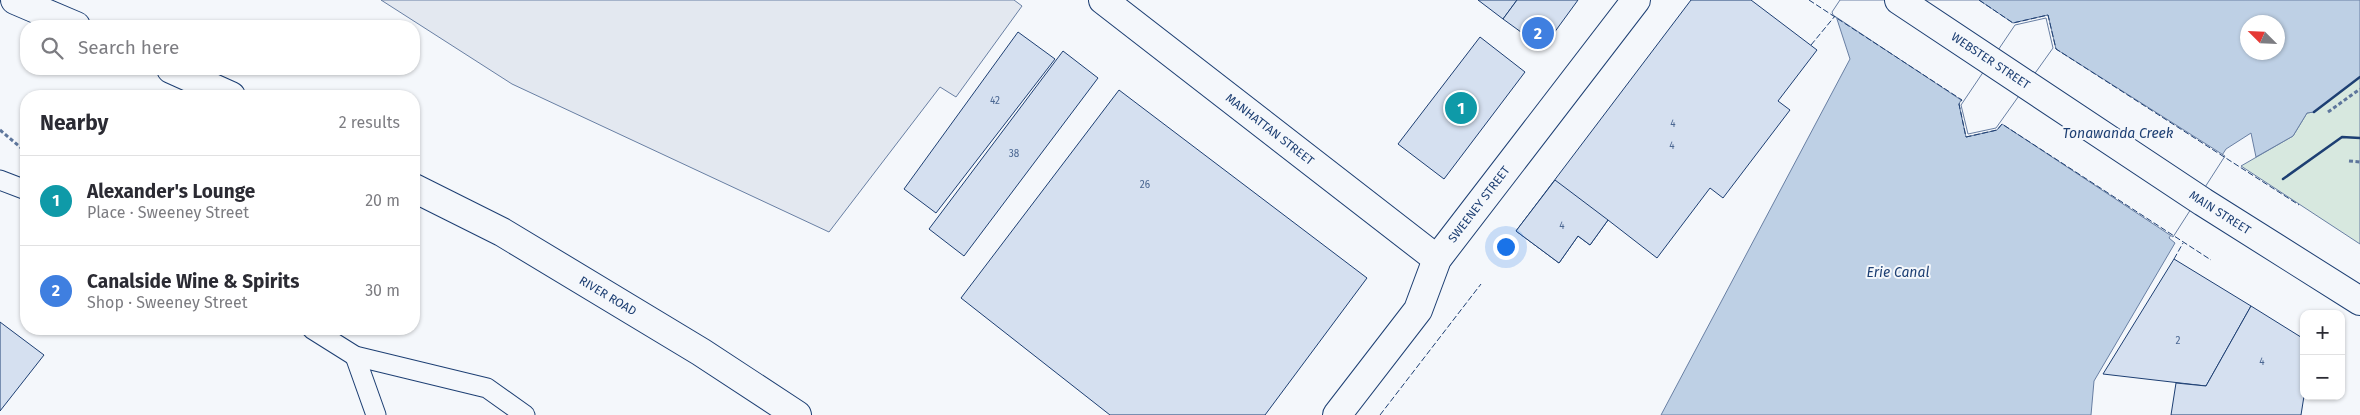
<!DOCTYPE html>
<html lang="en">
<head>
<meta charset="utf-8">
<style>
  :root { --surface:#fff; --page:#f7f7f7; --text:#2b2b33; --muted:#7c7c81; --line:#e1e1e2; --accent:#c62828 }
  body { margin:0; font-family:"Fira Sans",sans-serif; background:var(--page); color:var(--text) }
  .controls { position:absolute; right:15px; bottom:15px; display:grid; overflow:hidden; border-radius:10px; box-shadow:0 1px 4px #0004 }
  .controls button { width:45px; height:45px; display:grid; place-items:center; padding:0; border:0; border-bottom:1px solid var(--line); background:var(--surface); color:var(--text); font:25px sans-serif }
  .compass { position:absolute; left:2240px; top:15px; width:45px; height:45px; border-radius:50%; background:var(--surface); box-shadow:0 1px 4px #0004; rotate:294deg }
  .you { position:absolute; left:1505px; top:246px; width:18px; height:18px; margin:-12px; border:4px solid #fff; border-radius:50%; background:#1a73e8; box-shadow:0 0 0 8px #1a73e833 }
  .badge { display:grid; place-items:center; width:32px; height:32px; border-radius:50%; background:var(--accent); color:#fff; font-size:16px; font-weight:700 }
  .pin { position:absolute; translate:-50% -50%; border:2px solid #fff; box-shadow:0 1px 5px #0006 }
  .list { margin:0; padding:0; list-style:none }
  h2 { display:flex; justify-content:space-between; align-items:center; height:65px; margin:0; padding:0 20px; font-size:21px }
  h2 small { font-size:16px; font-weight:400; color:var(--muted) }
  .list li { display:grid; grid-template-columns:32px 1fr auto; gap:15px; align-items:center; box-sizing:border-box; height:90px; padding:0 20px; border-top:1px solid var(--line) }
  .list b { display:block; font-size:19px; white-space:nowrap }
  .list p { margin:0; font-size:16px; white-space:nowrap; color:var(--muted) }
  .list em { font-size:16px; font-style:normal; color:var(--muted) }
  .icon { flex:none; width:28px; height:28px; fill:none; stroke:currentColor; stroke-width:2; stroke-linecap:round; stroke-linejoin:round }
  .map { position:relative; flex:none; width:2360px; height:415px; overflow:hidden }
  .search { position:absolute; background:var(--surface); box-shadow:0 1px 4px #0004; left:20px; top:20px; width:400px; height:55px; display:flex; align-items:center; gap:12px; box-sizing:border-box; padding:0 18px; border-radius:20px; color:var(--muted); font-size:19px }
  .panel { position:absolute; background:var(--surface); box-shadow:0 1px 4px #0004; left:20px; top:90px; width:400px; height:245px; border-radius:20px }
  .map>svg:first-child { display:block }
  .green { fill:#d7e8df; stroke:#687fa3 }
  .parking { fill:#e3e8f0; stroke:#687fa3 }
  .water { fill:#bed0e5; stroke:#687fa3; fill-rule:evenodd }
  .pier { fill:#f4f7fb; stroke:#687fa3; fill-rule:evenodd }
  .building { fill:#d5e0f0; stroke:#1d3f73 }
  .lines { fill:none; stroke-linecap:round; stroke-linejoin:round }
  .lane-casing { stroke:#1d3f73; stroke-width:21 }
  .street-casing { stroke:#1d3f73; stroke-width:30 }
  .secondary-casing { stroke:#1d3f73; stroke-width:30 }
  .primary-casing { stroke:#1d3f73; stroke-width:30 }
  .path { stroke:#5e769c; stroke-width:3; stroke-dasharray:4 2.5; stroke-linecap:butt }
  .lane { stroke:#f4f7fb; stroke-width:19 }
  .street { stroke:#f4f7fb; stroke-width:28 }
  .secondary { stroke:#f4f7fb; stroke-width:28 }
  .primary { stroke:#f4f7fb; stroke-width:28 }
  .fence { stroke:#1d3f73; stroke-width:1; stroke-dasharray:6 2.5; stroke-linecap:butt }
  .wall { stroke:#1d3f73; stroke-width:2.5 }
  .labels { text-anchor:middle; stroke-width:4; stroke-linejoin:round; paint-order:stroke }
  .number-label { font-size:10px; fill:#4b6792 }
  .street-label { font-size:12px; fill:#1d3f73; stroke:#f4f7fb }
  .water-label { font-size:14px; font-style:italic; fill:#1d3f73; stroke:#f4f7fb }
</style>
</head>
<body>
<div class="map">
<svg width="2360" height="415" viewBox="0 0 2360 415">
  <rect width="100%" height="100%" fill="#f4f7fb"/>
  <path class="green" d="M2360,77V244L2241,166L2293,136L2307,113L2314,112Z"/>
  <path class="parking" d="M381,0H1014L1022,6L956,97L940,87L829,232L512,84Z"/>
  <path class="water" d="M1843,0H2360V77L2314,112L2307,113L2293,136L2256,157L2251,133L2226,149L2169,238L2175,243L2094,381L2091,415H1661L1850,59L1835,13ZM2048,15L2055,49L1997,130L1966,137L1959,104L2013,23ZM2248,22H2278V52H2248Z"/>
  <path class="pier" d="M1840,0H1979L2013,23L2048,15L2056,49L2225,156L2173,237L2002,124L1997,130L1966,137L1959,104L1961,100L1833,15L1832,12ZM2046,18L2053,48L1996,128L1968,134L1961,105L2015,25Z"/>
  <g class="building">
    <path d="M1478,0H1517L1503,19Z"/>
    <path d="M1517,0H1578L1543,48L1503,19Z"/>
    <path d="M1691,0H1751L1817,50L1778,101L1790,110L1723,198L1710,188L1657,258L1608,220L1590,245L1578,236L1559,263L1516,231Z"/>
    <path d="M1018,32L1055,59L936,213L904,189Z"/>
    <path d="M1480,37L1525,72L1444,179L1398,144Z"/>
    <path d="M1063,51L1098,78L964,256L929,229Z"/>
    <path d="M1119,90L1367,278L1265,415H1110L961,298Z"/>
    <path d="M1555,180L1608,220L1590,245L1578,236L1559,263L1516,231Z"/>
    <path d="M2174,259L2251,306L2206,386L2103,374Z"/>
    <path d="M2251,306L2304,339V396L2301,415H2171L2176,383L2206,386Z"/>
    <path d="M0,322L44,355L0,411Z"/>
  </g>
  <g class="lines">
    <g class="lane-casing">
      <g id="lane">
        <path d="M0,180L26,190"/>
        <path d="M312,329L355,356L487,388L525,415"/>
        <path d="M355,356L376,415"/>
      </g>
    </g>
    <g class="street-casing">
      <g id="street">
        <path id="s1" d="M1103,0L1437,259"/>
        <path id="s2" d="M1337,415L1418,310L1437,259L1636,0"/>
      </g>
    </g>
    <g class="secondary-casing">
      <g id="secondary">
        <path id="s3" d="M1899,0L2203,202L2360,301"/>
      </g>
    </g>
    <g class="primary-casing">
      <g id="primary">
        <path d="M15,0L76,26"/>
        <path d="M171,69L231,96"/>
        <path id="s4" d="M414,188L502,232L701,352L797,415"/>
      </g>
    </g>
    <g class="path">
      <path d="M2328,112L2360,89"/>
      <path d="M0,130L26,152"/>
      <path d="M2349,161L2360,162"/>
    </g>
    <use href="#lane" class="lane"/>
    <use href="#street" class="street"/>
    <use href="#secondary" class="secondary"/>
    <use href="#primary" class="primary"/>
    <g class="fence">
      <path d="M1809,0L1962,100L1959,104L1966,137L1997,130L2002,124L2211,260"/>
      <path d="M1979,0L2013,23L2048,15L2056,49L2299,205"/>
      <path d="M1811,45L1835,16"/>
      <path d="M1499,258L1514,239"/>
      <path d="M2174,259L2183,243"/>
      <path d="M1380,415L1481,284"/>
    </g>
    <g class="wall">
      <path d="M2314,112L2360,77"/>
      <path d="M2283,179L2342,137L2360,138"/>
    </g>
  </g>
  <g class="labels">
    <g class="number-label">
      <text x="995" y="104">42</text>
      <text x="1673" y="127">4</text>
      <text x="1672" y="149">4</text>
      <text x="1014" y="157">38</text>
      <text x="1145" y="188">26</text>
      <text x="1562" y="229">4</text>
      <text x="2178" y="344">2</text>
      <text x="2262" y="365">4</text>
    </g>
    <g class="street-label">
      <text dy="4" stroke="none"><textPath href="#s3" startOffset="110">WEBSTER STREET</textPath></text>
      <text dy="4" stroke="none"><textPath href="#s1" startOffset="211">MANHATTAN STREET</textPath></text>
      <text dy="4" stroke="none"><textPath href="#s2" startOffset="256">SWEENEY STREET</textPath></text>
      <text dy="4" stroke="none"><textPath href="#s3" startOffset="385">MAIN STREET</textPath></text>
      <text dy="4" stroke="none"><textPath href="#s4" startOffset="222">RIVER ROAD</textPath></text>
    </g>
    <g class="water-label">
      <text x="2118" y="138">Tonawanda Creek</text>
      <text x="1898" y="277">Erie Canal</text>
    </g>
  </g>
</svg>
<div class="controls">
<button>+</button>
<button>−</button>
</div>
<svg class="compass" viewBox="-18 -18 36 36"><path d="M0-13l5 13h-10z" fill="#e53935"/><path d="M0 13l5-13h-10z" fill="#7c7c81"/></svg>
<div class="you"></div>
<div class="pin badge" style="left:1461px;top:108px;background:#0f9aa8">1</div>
<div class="pin badge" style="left:1538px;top:33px;background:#3f7fe0">2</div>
<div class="search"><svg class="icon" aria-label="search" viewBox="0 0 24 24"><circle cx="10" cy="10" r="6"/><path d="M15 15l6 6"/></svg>Search here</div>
<section class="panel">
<h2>Nearby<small>2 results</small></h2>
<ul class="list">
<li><span class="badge" style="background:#0f9aa8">1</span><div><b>Alexander's Lounge</b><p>Place · Sweeney Street</p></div><em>20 m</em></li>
<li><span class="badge" style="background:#3f7fe0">2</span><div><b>Canalside Wine &amp; Spirits</b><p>Shop · Sweeney Street</p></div><em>30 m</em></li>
</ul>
</section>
</div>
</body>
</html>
